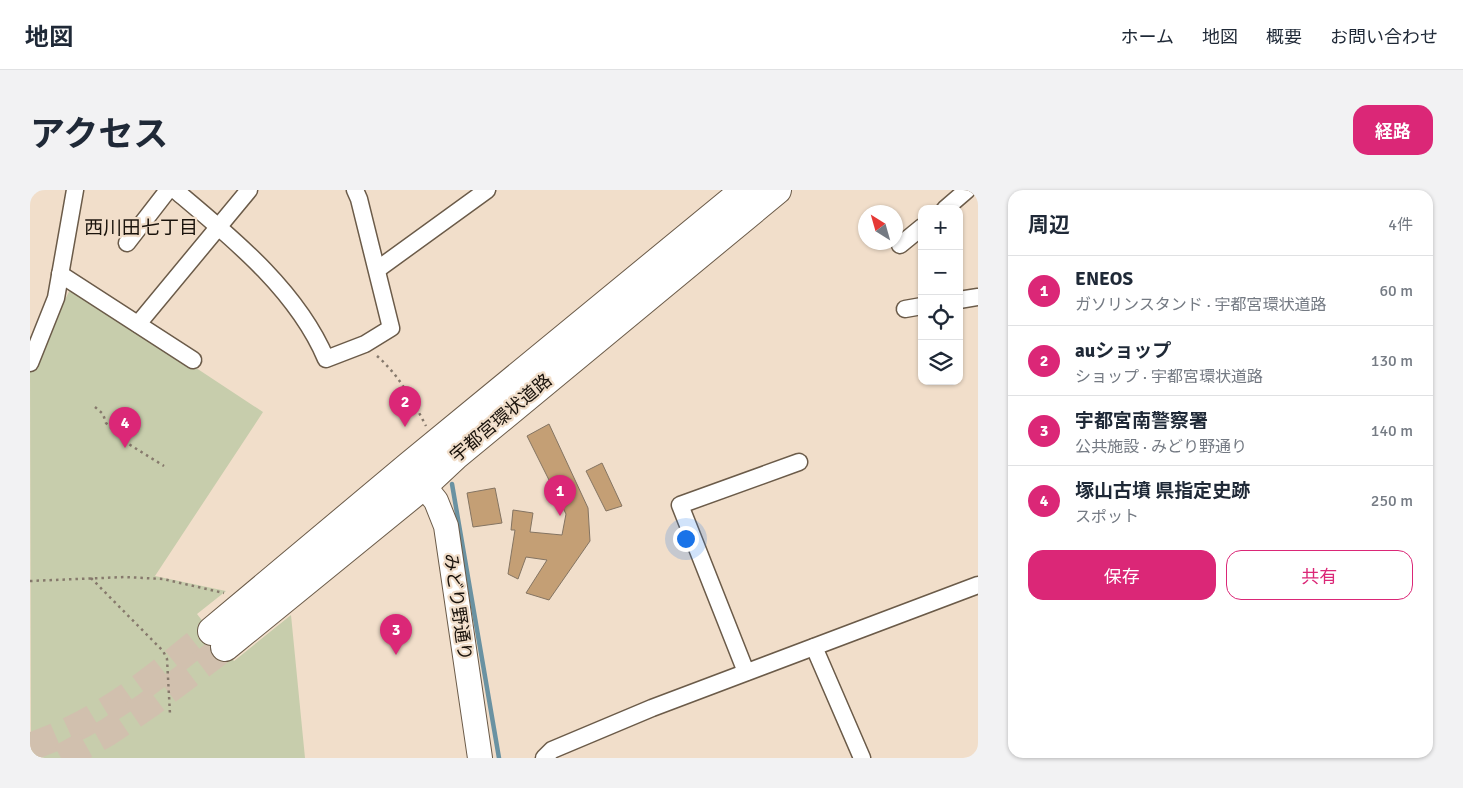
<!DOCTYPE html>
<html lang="ja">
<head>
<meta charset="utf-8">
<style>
  :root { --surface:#fff; --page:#f2f2f3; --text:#1f2937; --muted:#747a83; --line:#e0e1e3; --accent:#db2777 }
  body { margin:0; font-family:Signika,"Noto Sans JP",sans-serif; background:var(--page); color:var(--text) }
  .controls { position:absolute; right:15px; top:15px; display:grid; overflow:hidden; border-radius:10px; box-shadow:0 1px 4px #0004 }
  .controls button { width:45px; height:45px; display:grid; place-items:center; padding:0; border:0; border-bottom:1px solid var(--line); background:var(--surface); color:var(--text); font:25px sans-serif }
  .compass { position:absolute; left:828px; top:15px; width:45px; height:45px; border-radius:50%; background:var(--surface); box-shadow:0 1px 4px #0004; rotate:323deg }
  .you { position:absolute; left:655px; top:348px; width:18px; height:18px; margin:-12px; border:4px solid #fff; border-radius:50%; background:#1a73e8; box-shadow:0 0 0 8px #1a73e833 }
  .badge { display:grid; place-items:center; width:32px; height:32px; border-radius:50%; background:var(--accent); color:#fff; font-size:16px; font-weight:700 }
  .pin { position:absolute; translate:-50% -41px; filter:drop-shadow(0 1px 2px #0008) }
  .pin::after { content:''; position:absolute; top:26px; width:18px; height:15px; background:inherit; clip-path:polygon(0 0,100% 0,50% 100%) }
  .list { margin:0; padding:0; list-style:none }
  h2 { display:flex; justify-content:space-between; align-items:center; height:65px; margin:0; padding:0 20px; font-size:21px }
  h2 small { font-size:16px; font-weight:400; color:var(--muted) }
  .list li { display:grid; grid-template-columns:32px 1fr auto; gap:15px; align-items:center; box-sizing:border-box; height:70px; padding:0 20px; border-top:1px solid var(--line) }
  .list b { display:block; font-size:19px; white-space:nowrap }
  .list p { margin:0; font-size:16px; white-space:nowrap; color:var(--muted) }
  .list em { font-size:16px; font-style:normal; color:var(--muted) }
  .actions { display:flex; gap:10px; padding:15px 20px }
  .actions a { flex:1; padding:11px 0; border:1px solid var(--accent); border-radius:15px; text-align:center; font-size:18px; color:var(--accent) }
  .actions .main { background:var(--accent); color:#fff }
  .icon { flex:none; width:28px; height:28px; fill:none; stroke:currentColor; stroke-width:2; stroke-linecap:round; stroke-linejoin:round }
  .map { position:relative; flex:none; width:948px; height:568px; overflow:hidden; border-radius:15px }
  header { display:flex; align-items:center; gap:30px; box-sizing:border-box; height:70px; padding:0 25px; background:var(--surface); border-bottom:1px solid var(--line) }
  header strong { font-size:24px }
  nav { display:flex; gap:28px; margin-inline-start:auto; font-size:18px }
  .intro { display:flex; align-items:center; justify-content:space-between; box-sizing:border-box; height:120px; padding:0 30px }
  h1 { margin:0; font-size:35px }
  .button { padding:12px 22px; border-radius:15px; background:var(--accent); color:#fff; font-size:18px; font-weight:700 }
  main { display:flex; gap:30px; padding:0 30px }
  aside { flex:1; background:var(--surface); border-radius:15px; box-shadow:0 1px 4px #0004 }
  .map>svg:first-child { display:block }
  .green { fill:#c7cdac }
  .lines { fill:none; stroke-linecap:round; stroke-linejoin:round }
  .stream { stroke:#6a92a2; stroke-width:4.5 }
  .building { fill:#c49f75; stroke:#847462 }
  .highway-tunnel { stroke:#d1c0ae; stroke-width:28; stroke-dasharray:28 14; stroke-linecap:butt }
  .street-casing { stroke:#6b5b49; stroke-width:19 }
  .secondary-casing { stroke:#6b5b49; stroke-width:26 }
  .highway-casing { stroke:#6b5b49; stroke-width:30 }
  .path { stroke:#86796c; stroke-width:2.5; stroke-dasharray:2.5 4; stroke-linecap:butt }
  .street { stroke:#fff; stroke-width:16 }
  .secondary { stroke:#fff; stroke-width:24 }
  .highway { stroke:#fff; stroke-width:28 }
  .labels { text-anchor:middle; stroke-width:4.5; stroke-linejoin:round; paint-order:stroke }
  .street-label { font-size:18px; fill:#1a130c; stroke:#f1deca }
  .neighbourhood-label { font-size:19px; fill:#1a130c; stroke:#f1deca }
</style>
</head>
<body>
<header>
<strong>地図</strong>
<nav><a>ホーム</a><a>地図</a><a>概要</a><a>お問い合わせ</a></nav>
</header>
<div class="intro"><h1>アクセス</h1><a class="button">経路</a></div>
<main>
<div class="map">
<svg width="948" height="568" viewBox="0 0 948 568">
  <rect width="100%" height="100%" fill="#f1deca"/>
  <path class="green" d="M42,96L233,222L125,386L196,401L167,424L204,471L261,425L275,568H1L0,176Z"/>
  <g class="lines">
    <path class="stream" d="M422,294L469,568"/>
  </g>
  <g class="building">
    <path d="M519,234L558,318L560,351L519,410L496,403L517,370L496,367L488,389L478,384L485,340H481L483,320L503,323L500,342L532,345L536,324L497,246Z"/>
    <path d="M572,273L592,316L576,321L556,281Z"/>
    <path d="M465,298L472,333L443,337L437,303Z"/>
  </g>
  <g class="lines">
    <g class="highway-tunnel">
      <path d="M0,557C23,548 46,539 67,526C108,503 145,470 182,441"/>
      <path d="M31,568L78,542L118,515L195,457"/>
    </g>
    <g class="street-casing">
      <g id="street">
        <path d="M145,0C201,47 267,100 296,169L335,154L361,138L329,9L325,0"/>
        <path d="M915,19L937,0"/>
        <path d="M97,53L138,0"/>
        <path d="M870,55L892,37"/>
        <path d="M348,79L457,0"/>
        <path d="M30,84L163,170"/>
        <path d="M929,110L948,107"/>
        <path d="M875,119L892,116"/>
        <path d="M108,134L219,0"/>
        <path d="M0,173L26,108L45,0"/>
        <path d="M784,457L832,568"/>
        <path d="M716,482L650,315L769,272"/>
        <path d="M514,568L522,560L622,518L948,395"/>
      </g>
    </g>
    <g class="secondary-casing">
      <path id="secondary" d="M383,282L406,311L416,336L450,568"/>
    </g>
    <g class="highway-casing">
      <g id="highway">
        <path d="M182,441L379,276L715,0"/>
        <path d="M195,457L394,295L425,266L747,0"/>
      </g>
    </g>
    <g class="path">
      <path d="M347,166C369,185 383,211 396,236"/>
      <path d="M65,217L73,224L76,233L97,253L134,276"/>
      <path d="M61,388L133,461L137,469L140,524"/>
      <path d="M0,391L95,387L133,389L194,403"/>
    </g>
    <use href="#street" class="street"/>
    <use href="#secondary" class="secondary"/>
    <use href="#highway" class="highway"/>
  </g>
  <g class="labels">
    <g class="street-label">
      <text transform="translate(471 228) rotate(-40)" y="6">宇都宮環状道路</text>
      <text transform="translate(428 417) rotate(82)" y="6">みどり野通り</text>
    </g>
    <g class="neighbourhood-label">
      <text x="111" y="44">西川田七丁目</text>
    </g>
  </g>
</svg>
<div class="controls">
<button>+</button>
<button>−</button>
<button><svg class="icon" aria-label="locate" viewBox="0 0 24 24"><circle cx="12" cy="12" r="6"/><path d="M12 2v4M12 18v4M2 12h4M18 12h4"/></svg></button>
<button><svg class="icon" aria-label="layers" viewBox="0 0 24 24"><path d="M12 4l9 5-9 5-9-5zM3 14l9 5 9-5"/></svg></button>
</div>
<svg class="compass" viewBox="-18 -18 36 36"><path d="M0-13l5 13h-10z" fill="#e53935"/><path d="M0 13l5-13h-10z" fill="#747a83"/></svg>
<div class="you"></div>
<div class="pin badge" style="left:530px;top:326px">1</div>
<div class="pin badge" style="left:375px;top:237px">2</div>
<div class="pin badge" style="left:366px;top:465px">3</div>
<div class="pin badge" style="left:95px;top:258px">4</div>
</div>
<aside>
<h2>周辺<small>4件</small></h2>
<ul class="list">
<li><span class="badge">1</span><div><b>ENEOS</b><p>ガソリンスタンド · 宇都宮環状道路</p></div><em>60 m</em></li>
<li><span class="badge">2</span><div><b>auショップ</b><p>ショップ · 宇都宮環状道路</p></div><em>130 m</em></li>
<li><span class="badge">3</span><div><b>宇都宮南警察署</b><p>公共施設 · みどり野通り</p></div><em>140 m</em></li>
<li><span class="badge">4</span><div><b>塚山古墳 県指定史跡</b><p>スポット</p></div><em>250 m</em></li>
</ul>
<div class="actions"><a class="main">保存</a><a>共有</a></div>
</aside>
</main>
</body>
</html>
